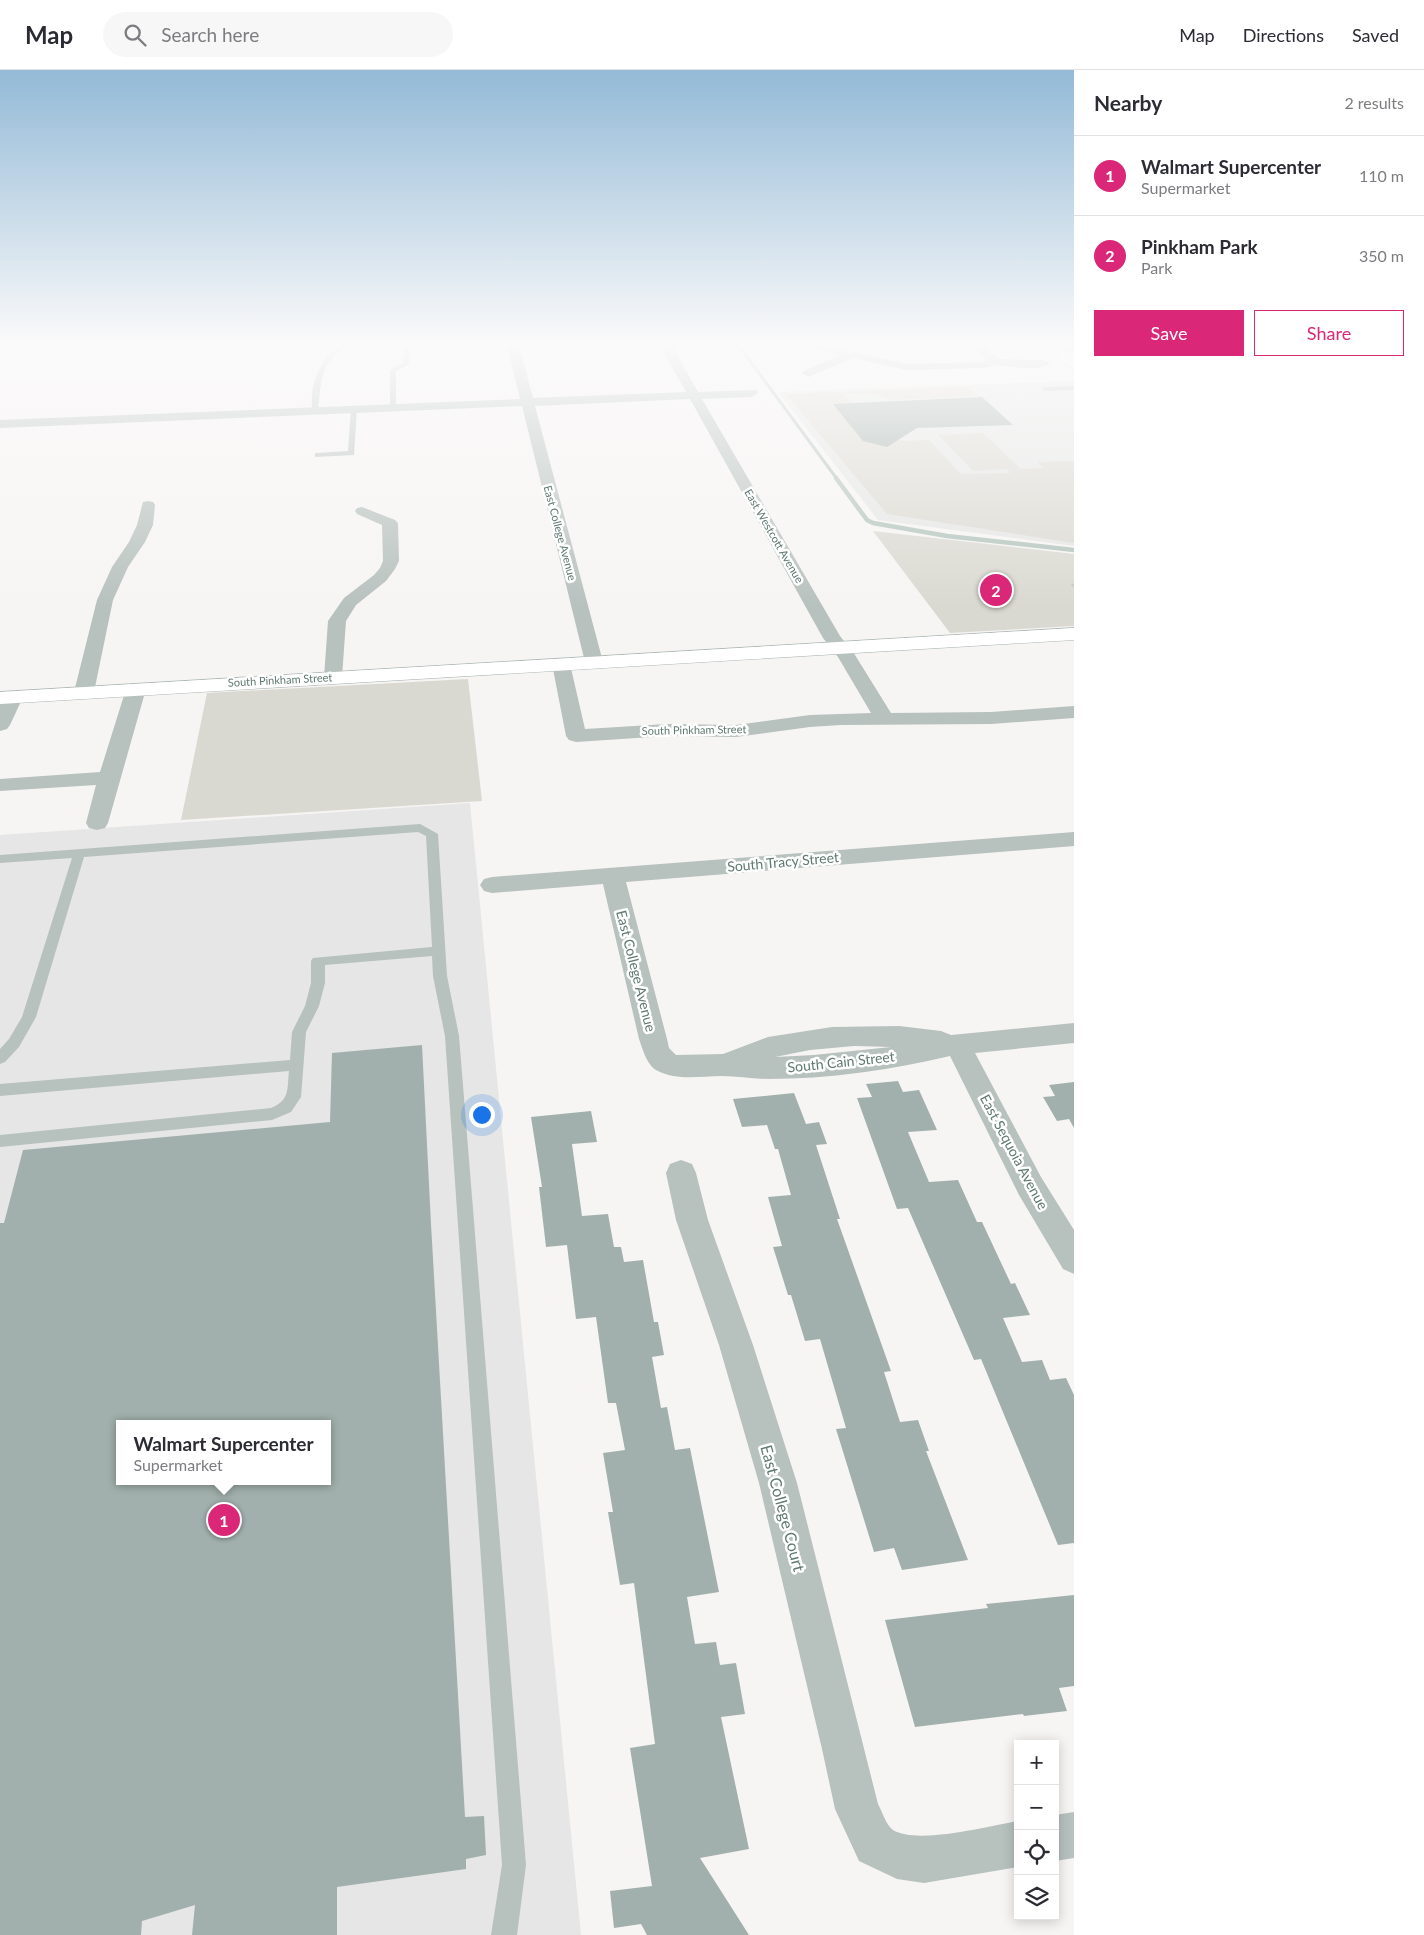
<!DOCTYPE html>
<html lang="en">
<head>
<meta charset="utf-8">
<style>
  :root { --surface:#fff; --page:#f7f7f7; --text:#2b2b33; --muted:#7c7c81; --line:#e1e1e2; --accent:#db2777 }
  body { margin:0; font-family:Lato,sans-serif; background:var(--page); color:var(--text) }
  .controls { position:absolute; right:15px; bottom:15px; display:grid; overflow:hidden; border-radius:0px; box-shadow:0 2px 12px #0003 }
  .controls button { width:45px; height:45px; display:grid; place-items:center; padding:0; border:0; border-bottom:1px solid var(--line); background:var(--surface); color:var(--text); font:25px sans-serif }
  .you { position:absolute; left:481px; top:1044px; width:18px; height:18px; margin:-12px; border:4px solid #fff; border-radius:50%; background:#1a73e8; box-shadow:0 0 0 8px #1a73e833 }
  .badge { display:grid; place-items:center; width:32px; height:32px; border-radius:50%; background:var(--accent); color:#fff; font-size:16px; font-weight:700 }
  .pin { position:absolute; translate:-50% -50%; border:2px solid #fff; box-shadow:0 1px 5px #0006 }
  .popup { position:absolute; left:116px; top:1350px; width:215px; height:65px; box-sizing:border-box; display:grid; place-content:center; border-radius:0px; background:var(--surface); filter:drop-shadow(0 1px 4px #0005); font-size:16px; white-space:nowrap; color:var(--muted) }
  .popup b { font-size:19px; color:var(--text) }
  .popup::after { content:''; position:absolute; left:50%; top:100%; margin-left:-10px; border:10px solid transparent; border-top-color:var(--surface) }
  .list { margin:0; padding:0; list-style:none }
  h2 { display:flex; justify-content:space-between; align-items:center; height:65px; margin:0; padding:0 20px; font-size:21px }
  h2 small { font-size:16px; font-weight:400; color:var(--muted) }
  .list li { display:grid; grid-template-columns:32px 1fr auto; gap:15px; align-items:center; box-sizing:border-box; height:80px; padding:0 20px; border-top:1px solid var(--line) }
  .list b { display:block; font-size:19px; white-space:nowrap }
  .list p { margin:0; font-size:16px; white-space:nowrap; color:var(--muted) }
  .list em { font-size:16px; font-style:normal; color:var(--muted) }
  .actions { display:flex; gap:10px; padding:15px 20px }
  .actions a { flex:1; padding:11px 0; border:1px solid var(--accent); border-radius:0px; text-align:center; font-size:18px; color:var(--accent) }
  .actions .main { background:var(--accent); color:#fff }
  .icon { flex:none; width:28px; height:28px; fill:none; stroke:currentColor; stroke-width:2; stroke-linecap:round; stroke-linejoin:round }
  .map { position:relative; flex:none; width:1074px; height:1865px; overflow:hidden }
  header { display:flex; align-items:center; gap:30px; box-sizing:border-box; height:70px; padding:0 25px; background:var(--surface); border-bottom:1px solid var(--line) }
  header strong { font-size:24px }
  nav { display:flex; gap:28px; margin-inline-start:auto; font-size:18px }
  .search { width:350px; height:45px; background:var(--page); display:flex; align-items:center; gap:12px; box-sizing:border-box; padding:0 18px; border-radius:28px; color:var(--muted); font-size:19px }
  main { display:flex }
  aside { flex:1; background:var(--surface) }
  .map>svg:first-child { display:block }
  .built { fill:#e5e6e5; fill-rule:evenodd }
  .green { fill:#dad9d1 }
  .lines { fill:none; stroke-linecap:round; stroke-linejoin:round }
  .stream-far1 { stroke:#b3c4bd; stroke-width:3 }
  .stream { stroke:#b3c4bd; stroke-width:4.5 }
  .building { fill:#a1b0ac; fill-rule:evenodd }
  .secondary-casing { stroke:#aab6b3; stroke-width:1 }
  .path { stroke:#b5bbba; stroke-width:2; stroke-dasharray:1 1; stroke-linecap:butt }
  .lane { fill:#b7c1be; fill-rule:evenodd }
  .street { fill:#b7c1be; fill-rule:evenodd }
  .secondary { fill:#fff; fill-rule:evenodd }
  .labels { text-anchor:middle; stroke-width:5; stroke-linejoin:round; paint-order:stroke }
  .far-street-label { font-size:11px; fill:#5f7871; stroke:#fff }
  .street-label { font-size:14px; fill:#5f7871; stroke:#fff }
  .near-street-label { font-size:16px; fill:#5f7871; stroke:#fff }
</style>
</head>
<body>
<header>
<strong>Map</strong>
<div class="search"><svg class="icon" aria-label="search" viewBox="0 0 24 24"><circle cx="10" cy="10" r="6"/><path d="M15 15l6 6"/></svg>Search here</div>
<nav><a>Map</a><a>Directions</a><a>Saved</a></nav>
</header>
<main>
<div class="map">
<svg width="1074" height="1865" viewBox="0 0 1074 1865">
  <rect width="100%" height="100%" fill="#f7f5f4"/>
  <g class="built">
    <path d="M1074,311V476L878,450L778,322Z"/>
    <path d="M470,733L581,1865H0V765ZM120,1354H328V1411H120Z"/>
  </g>
  <g class="green">
    <path d="M968,317L978,326L891,330L879,325L843,323L877,364L905,371L929,370L961,404L1010,403L1007,399L973,401L938,365L960,364L978,381L961,364L983,363L1021,399L1044,398L1037,392L1074,391V473L887,444L786,324Z"/>
    <path d="M873,461L1074,484V556L950,563Z"/>
    <path d="M468,609L482,731L181,750L207,623Z"/>
  </g>
  <g class="lines">
    <path class="stream-far1" d="M739,276L837,409"/>
    <path class="stream" d="M836,408L867,450L873,453L947,466L1074,480"/>
  </g>
  <g class="building">
    <path d="M982,327L1013,355L917,358L887,377L863,371L833,334Z"/>
    <path d="M422,975L431,1154L465,1747L484,1746L486,1785L466,1789V1799L337,1817V1865H192L195,1835L142,1851L141,1865H0V1153H4L23,1080L330,1052L332,983ZM120,1354H328V1411H120Z"/>
    <path d="M898,1011L903,1022L919,1020L937,1060L908,1062L929,1112L958,1110L977,1152H982L1011,1214L1015,1213L1030,1245L1003,1248L1022,1292L1042,1290L1050,1310L1066,1308L1074,1325V1473L1058,1475L981,1289L974,1290L908,1138L897,1139L857,1028L872,1027L866,1014Z"/>
    <path d="M1074,1012V1058L1069,1049L1057,1051L1043,1027L1055,1026L1049,1015Z"/>
    <path d="M794,1023L806,1054L819,1052L827,1074L816,1075L840,1149H837L891,1301L884,1302L900,1352L918,1350L929,1381H926L968,1490L902,1500L894,1478L874,1482L836,1359L846,1358L820,1269L805,1271L791,1225H788L773,1177L782,1176L768,1127L791,1125L778,1079H775L767,1055L742,1057L733,1029Z"/>
    <path d="M591,1041L597,1072L572,1074L582,1146L608,1144L614,1177H621L624,1192L643,1190L654,1252H658L664,1285L652,1287L661,1338L667,1337L675,1380L690,1378L719,1522L687,1527L695,1574L716,1572L720,1595L736,1593L745,1644L721,1647L749,1779L700,1788L749,1865H647L641,1854L614,1858L610,1821L652,1816L630,1678L655,1674L634,1513L620,1515L608,1442H613L603,1383L625,1380L616,1333H608L596,1247L576,1249L567,1175L546,1177L539,1117H542L531,1047Z"/>
    <path d="M1074,1525V1616L1059,1618L1067,1641L1024,1646L1023,1644L915,1657L885,1550L988,1538L986,1534Z"/>
  </g>
  <g class="lines">
    <g class="secondary-casing">
      <g id="secondary">
        <path d="M1044,276H1057L1074,288V298L1070,297Z"/>
        <path d="M1074,558V570L0,634V622Z"/>
      </g>
    </g>
    <path class="path" d="M1072,514L1074,517"/>
    <g class="lane">
      <path d="M340,276H347C342,280 336,283 332,288C320,302 320,324 318,341L313,342C308,319 319,289 340,276Z"/>
      <path d="M404,276L409,277V294L396,301V337L393,339L390,337V300L403,293Z"/>
      <path d="M1074,316V320L1045,321L1042,319L1045,317Z"/>
      <path d="M354,337L357,339L354,385L315,387V383H318L348,381L351,339Z"/>
      <path d="M420,754L438,764L447,906L459,966L526,1795L517,1865H491L502,1795L445,966L433,906L432,886L325,895V913L319,936L306,962L301,1027L291,1042L272,1050L0,1077V1065L271,1038C290,1030 287,1020 289,1001L0,1026V1014L290,990L292,962L305,936L311,913V891L313,888L432,877L426,766L418,762L84,787L36,947L19,977L5,992L0,994V979L9,969L22,947L72,788L0,793V785Z"/>
    </g>
    <g class="street">
      <path d="M507,276H519L533,328L686,322L660,276H672L698,322L756,320L758,323L752,327L702,329L840,566L855,585L891,643L991,642L1074,636V648L991,654L841,655L810,657L736,667L667,666L576,672L569,670L566,666L552,594L554,590L561,588L568,590L570,594L585,659L667,654L736,655L810,645L871,643L838,587L823,568L690,329L535,336L603,592L600,596L594,598L588,596L585,592L522,336L0,358V350L520,329Z"/>
      <path d="M810,276H830L906,294L982,292L987,290L972,276H985L998,289L1044,290L1050,293C1040,303 1007,295 994,295C990,296 986,298 982,298L906,300L853,288L808,307L802,303L804,301L840,285L812,278Z"/>
      <path d="M1053,276H1074V282L1050,281L1048,279Z"/>
      <path d="M148,431L153,432L155,435L153,455L145,472L128,497L113,530L94,622L91,626L84,628L77,626L74,622L97,530L112,497L129,472L137,455L143,432Z"/>
      <path d="M362,437L395,450L398,453L399,491L395,499L386,511L356,535L346,551L342,607L340,611L333,613L326,611L324,607L328,551L344,528L374,505L380,498L383,491L382,455L357,444L355,441L357,438Z"/>
      <path d="M136,613L143,615L146,619L108,753L105,758L97,760L89,758L86,753L96,715L0,721V709L100,702L126,619L129,615Z"/>
      <path d="M13,621L20,623L23,627L10,655L7,659L0,661V634L6,623Z"/>
      <path d="M1074,762V776L626,812L667,969L669,978L676,985L723,984L768,967L832,957L899,956L941,961L951,965L1074,953V973L975,983L1041,1107L1074,1160V1204L1063,1199L1019,1125L950,986C891,1000 828,1009 768,1009C753,1009 737,1006 722,1006C700,1006 678,1011 658,1001C647,996 643,980 639,969L603,814L492,823L484,821L480,815L484,809L492,807ZM854,976L891,977L814,985L775,987L810,980Z"/>
      <path d="M681,1090L692,1094L696,1103L708,1150L753,1275L797,1413L878,1734C882,1741 886,1755 893,1760C917,1775 989,1756 1018,1751V1797L924,1813L897,1809L859,1791L835,1739L822,1679L759,1413L719,1275L676,1150L666,1103L670,1094Z"/>
      <path d="M1074,1742V1788L1055,1791V1745Z"/>
    </g>
    <use href="#secondary" class="secondary"/>
  </g>
  <linearGradient id="sky" x2="0" y2="1"><stop stop-color="#93bad7"/><stop offset="0.51" stop-color="#fbfafa"/><stop offset="1" stop-color="#fbfafa" stop-opacity="0"/></linearGradient>
  <rect width="1074" height="537" fill="url(#sky)"/>
  <g class="labels">
    <g class="far-street-label">
      <text transform="translate(560 463) rotate(75)" y="4">East College Avenue</text>
      <text transform="translate(774 466) rotate(60)" y="4">East Westcott Avenue</text>
      <text transform="translate(280 610) rotate(-3)" y="4">South Pinkham Street</text>
      <text transform="translate(694 660) rotate(-1)" y="4">South Pinkham Street</text>
    </g>
    <g class="street-label">
      <text transform="translate(783 792) rotate(-5)" y="5">South Tracy Street</text>
      <text transform="translate(636 901) rotate(76)" y="5">East College Avenue</text>
      <text transform="translate(841 992) rotate(-6)" y="5">South Cain Street</text>
      <text transform="translate(1014 1082) rotate(62)" y="5">East Sequoia Avenue</text>
    </g>
    <g class="near-street-label">
      <text transform="translate(783 1438) rotate(75)" y="6">East College Court</text>
    </g>
  </g>
</svg>
<div class="controls">
<button>+</button>
<button>−</button>
<button><svg class="icon" aria-label="locate" viewBox="0 0 24 24"><circle cx="12" cy="12" r="6"/><path d="M12 2v4M12 18v4M2 12h4M18 12h4"/></svg></button>
<button><svg class="icon" aria-label="layers" viewBox="0 0 24 24"><path d="M12 4l9 5-9 5-9-5zM3 14l9 5 9-5"/></svg></button>
</div>
<div class="you"></div>
<div class="pin badge" style="left:224px;top:1450px">1</div>
<div class="popup"><b>Walmart Supercenter</b>Supermarket</div>
<div class="pin badge" style="left:996px;top:520px">2</div>
</div>
<aside>
<h2>Nearby<small>2 results</small></h2>
<ul class="list">
<li><span class="badge">1</span><div><b>Walmart Supercenter</b><p>Supermarket</p></div><em>110 m</em></li>
<li><span class="badge">2</span><div><b>Pinkham Park</b><p>Park</p></div><em>350 m</em></li>
</ul>
<div class="actions"><a class="main">Save</a><a>Share</a></div>
</aside>
</main>
</body>
</html>
